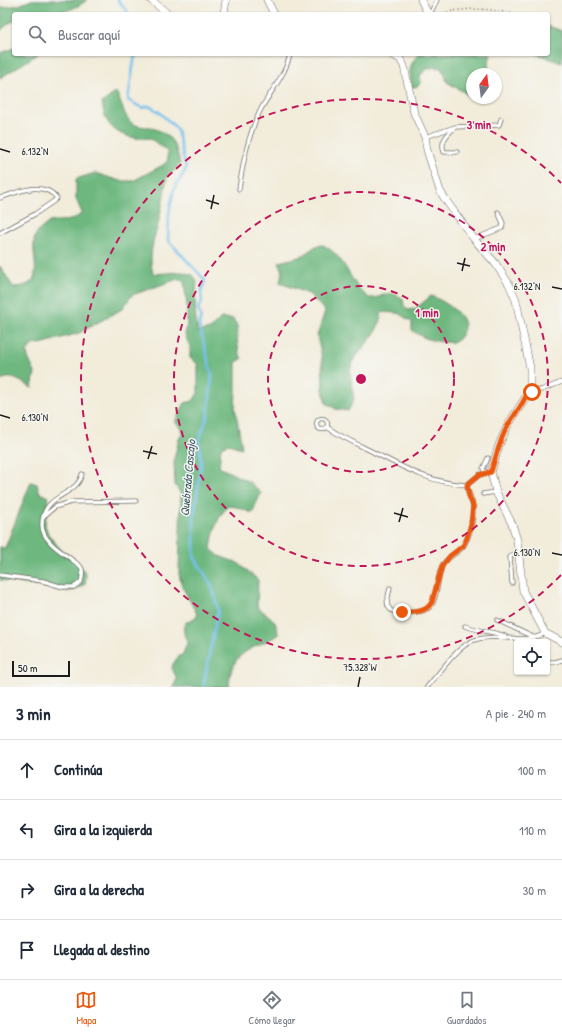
<!DOCTYPE html>
<html lang="es">
<head>
<meta charset="utf-8">
<style>
  :root { --surface:#fff; --page:#f6f6f7; --text:#1f2937; --muted:#747a83; --line:#e0e1e3; --accent:#ea580c }
  body { margin:0; font-family:"Patrick Hand",sans-serif; background:var(--page); color:var(--text) }
  .controls { position:absolute; right:12px; bottom:12px; display:grid; overflow:hidden; border-radius:4px; box-shadow:0 1px 3px #0004 }
  .controls button { width:36px; height:36px; display:grid; place-items:center; padding:0; border:0; border-bottom:1px solid var(--line); background:var(--surface); color:var(--text); font:20px sans-serif }
  .compass { position:absolute; left:466px; top:68px; width:36px; height:36px; border-radius:50%; background:var(--surface); box-shadow:0 1px 3px #0004; rotate:14deg }
  .scale { position:absolute; left:12px; bottom:10px; width:58px; box-sizing:border-box; padding-left:4px; border:2px solid #1c1c1c; border-top:0; font-size:11px; line-height:14px; white-space:nowrap; color:#1c1c1c; -webkit-text-stroke:3px #f6f6f2; paint-order:stroke }
  .stop { position:absolute; width:12px; height:12px; margin:-9px; border:3px solid #ea580c; border-radius:50%; background:#fff }
  .stop.end { background:#ea580c; border-color:#fff; box-shadow:0 1px 4px #0008 }
  .list { margin:0; padding:0; list-style:none }
  h2 { display:flex; justify-content:space-between; align-items:center; height:52px; margin:0; padding:0 16px; font-size:17px }
  h2 small { font-size:13px; font-weight:400; color:var(--muted) }
  .list li { display:grid; grid-template-columns:26px 1fr auto; gap:12px; align-items:center; box-sizing:border-box; height:60px; padding:0 16px; border-top:1px solid var(--line) }
  .list b { display:block; font-size:15px; white-space:nowrap }
  .list em { font-size:13px; font-style:normal; color:var(--muted) }
  .icon { flex:none; width:22px; height:22px; fill:none; stroke:currentColor; stroke-width:2; stroke-linecap:round; stroke-linejoin:round }
  .map { position:relative; flex:none; width:562px; height:687px; overflow:hidden }
  .search { position:absolute; background:var(--surface); box-shadow:0 1px 3px #0004; left:12px; right:12px; top:12px; height:44px; display:flex; align-items:center; gap:10px; box-sizing:border-box; padding:0 14px; border-radius:4px; color:var(--muted); font-size:15px }
  .sheet { height:292px; background:var(--surface) }
  nav { display:flex; justify-content:space-around; align-items:center; box-sizing:border-box; height:56px; border-top:1px solid var(--line); background:var(--surface); font-size:11px; color:var(--muted) }
  nav a { display:grid; justify-items:center; gap:2px }
  nav .on { color:var(--accent) }
  .map>svg:first-child { display:block }
  .forest { fill:#6eb880; stroke:#456a4e }
  .lines { fill:none; stroke-linecap:round; stroke-linejoin:round }
  .stream { stroke:#74c0ee; stroke-width:2.5 }
  .service-casing { stroke:#67655e; stroke-width:5 }
  .minor-casing { stroke:#67655e; stroke-width:8 }
  .path { stroke:#67655e; stroke-width:1.5; stroke-dasharray:1 3; stroke-linecap:butt }
  .service { stroke:#fff; stroke-width:3.5 }
  .minor { stroke:#fff; stroke-width:7 }
  .route { stroke:#ea580c; stroke-width:5 }
  .ticks { fill:none; stroke:#1c1c1c; stroke-width:1.5 }
  .ring { fill:none; stroke:#c2185b; stroke-width:2; stroke-dasharray:7 5 }
  .labels { text-anchor:middle; stroke-width:3; stroke-linejoin:round; paint-order:stroke }
  .water-label { font-size:12px; font-style:italic; fill:#3b5566; stroke:#f6f6f2 }
  .ticks-label { font-size:10px; text-anchor:middle; fill:#1c1c1c; stroke:#f6f6f2; stroke-width:3; stroke-linejoin:round; paint-order:stroke }
  .centre { fill:#c2185b; stroke:#f6f6f2; stroke-width:2 }
  .ring-label { font-size:12px; text-anchor:middle; font-weight:bold; fill:#c2185b; stroke:#f6f6f2; stroke-width:3; stroke-linejoin:round; paint-order:stroke }
</style>
</head>
<body>
<div class="map">
<svg width="562" height="687" viewBox="0 0 562 687">
  <rect width="100%" height="100%" fill="#f6f6f2"/>
  <filter id="ink" filterUnits="userSpaceOnUse"><feTurbulence type="fractalNoise" baseFrequency=".025" numOctaves="2"/><feDisplacementMap in="SourceGraphic" scale="8" xChannelSelector="R" yChannelSelector="G"/><feConvolveMatrix kernelMatrix="1 2 1 2 8 2 1 2 1" color-interpolation-filters="sRGB"/></filter>
  <filter id="wash" filterUnits="userSpaceOnUse"><feTurbulence type="fractalNoise" baseFrequency=".012" numOctaves="4" result="noise"/><feDisplacementMap in="SourceGraphic" scale="16" xChannelSelector="R" yChannelSelector="G"/><feGaussianBlur stdDeviation="0.9" result="paint"/><feColorMatrix in="noise" values="0 0 0 0 0 0 0 0 0 0 0 0 0 0 0 0 0 1.4 0 .05"/><feComposite in="paint" operator="in"/></filter>
  <g filter="url(#wash)">
    <rect width="100%" height="100%" fill="#f2ecda"/>
    <g class="forest">
      <path d="M32,0H87C66,17 39,14 14,14V21L9,23L0,31V8L19,5Z"/>
      <path d="M548,26L562,31V63L537,54H548Z"/>
      <path d="M14,48V54H38L0,78V53Z"/>
      <path d="M419,54H491L488,65L489,74H472V97L447,82L445,75L441,68C431,66 426,68 420,76L421,83L418,86L412,87C410,71 407,67 419,54Z"/>
      <path d="M116,92C121,101 124,118 133,124C137,126 144,127 148,127C170,132 176,143 180,164L174,171L167,175C165,188 163,202 160,215C156,237 147,250 153,274L182,272L193,275L197,281C195,296 194,317 198,332L210,329L221,318L233,319C241,329 236,335 238,346C239,351 240,355 242,359L236,362V390L235,407L242,448L228,444L221,447L219,467L251,483L261,493L252,513L237,507L228,506C216,518 213,533 211,549L219,556L238,563L258,580L257,606C268,618 277,616 278,635C252,650 230,650 229,687H173L177,679L172,668L173,664L178,657L183,654L187,643C185,636 182,630 185,623L196,617L197,614L182,586L179,574L181,494L175,485L174,459L179,439L183,432L182,429L176,423V420L185,403L193,401L198,393V364L190,358V347L185,335L187,324V305L184,282L178,279L132,295L122,309L79,333L44,343L32,345L27,352L28,358L35,373L32,388C22,382 10,373 0,381V266L13,287C51,287 27,255 36,234C37,232 40,230 42,228C45,226 47,223 50,222C63,219 70,224 82,213L76,199V179L95,173L120,181H133L163,165L168,160L167,151L150,138C132,140 111,134 105,116C103,112 103,107 102,103Z"/>
      <path d="M323,245C348,258 348,283 369,298C385,299 385,287 403,299L404,306L408,310L415,309L431,296C442,300 464,313 464,326C464,333 459,338 455,342C439,343 424,340 412,330V322L398,313L381,312V320L374,334L352,362L350,372L354,400L348,411L336,409L326,403L323,390L322,358L317,336L325,311L309,294L280,283L282,272L279,262L300,257L316,246Z"/>
      <path d="M31,482L37,484L40,493L48,497L45,525L48,534L62,551L70,556L85,572L86,575L85,584L75,590L69,591L0,580V547L5,548Z"/>
    </g>
    <g class="lines">
      <g class="stream">
        <path d="M118,0L129,14"/>
        <path d="M135,54L128,100L142,108L149,106L158,111L177,129L186,169L174,189L169,213L168,240L205,280L201,292L202,302L198,309L201,317L199,325L212,375L208,415L199,440L201,464L194,517V557L212,586L218,610L203,687"/>
      </g>
    </g>
  </g>
  <g filter="url(#ink)">
    <g class="lines">
      <g class="service-casing">
        <g id="service">
          <path d="M430,14L437,0"/>
          <path d="M454,128C447,135 440,141 444,152H457"/>
          <path d="M425,137L455,127L499,125L501,119"/>
          <path d="M239,189C243,163 248,135 260,111C269,93 286,75 290,54"/>
          <path d="M0,198C18,192 43,180 57,198L54,201L35,214L0,233"/>
          <path d="M474,239L502,228L503,223L498,212"/>
          <path d="M528,392L541,390L562,382"/>
          <circle cx="322" cy="424" r="5.5"/>
          <path d="M327,427C341,437 357,444 373,452C404,468 431,483 467,485L479,475L491,472"/>
          <path d="M485,472L483,469L488,458"/>
          <path d="M483,494L496,492"/>
          <path d="M44,516L55,507L71,502L136,501"/>
          <path d="M0,575L43,581L63,587H74L81,582C82,577 84,571 81,567C79,564 74,562 71,559C60,551 42,540 42,525C42,493 77,497 82,474"/>
          <path d="M512,583L510,557L512,555L518,554"/>
          <path d="M390,588C389,594 385,603 389,608C393,616 424,613 430,607C438,598 437,577 442,566C447,556 458,554 464,545C470,535 474,518 473,506C472,498 467,493 467,485"/>
          <path d="M497,620L533,637"/>
          <path d="M465,626C478,631 491,631 505,636"/>
          <path d="M547,662H555L562,660"/>
          <path d="M427,687C439,674 456,648 472,641C495,631 526,646 545,633"/>
        </g>
      </g>
      <g class="minor-casing">
        <g id="minor">
          <path d="M151,0L168,14"/>
          <path d="M267,0L274,14"/>
          <path d="M421,0L428,14"/>
          <path d="M224,14L226,0"/>
          <path d="M391,54L400,59L404,66L414,113L425,137L427,150L440,191L447,202L474,239L495,263L509,284L516,300L530,368V387L526,397L508,425L499,445L491,472L496,492L512,524L517,540L523,591L545,633L562,642"/>
        </g>
      </g>
      <path class="path" d="M439,14C467,7 486,8 514,14"/>
      <use href="#service" class="service"/>
      <use href="#minor" class="minor"/>
    </g>
  </g>
  <g class="lines" filter="url(#ink)">
    <path class="route" d="M402,612C414,612 426,613 432,602L442,566L450,556L463,546L467,538L471,524L473,506L469,496L467,485L479,475L491,472C496,456 500,439 508,425C515,414 523,404 528,392H532"/>
  </g>
  <path class="ticks" d="M0,149L10,152M206,200L219,204M211,209L214,195M457,263L470,266M462,271L465,258M552,287L562,289M0,415L10,418M143,451L157,454M148,459L152,446M394,513L408,517M399,522L403,508M552,553L562,555M358,687L360,677"/>
  <g class="ring">
    <circle cx="361" cy="379" r="93"/>
    <circle cx="361" cy="379" r="187"/>
    <path d="M561 575A280 280 0 1 1 561 183"/>
  </g>
  <g class="labels">
    <g class="water-label">
      <text transform="translate(188 478) rotate(-85)" y="4">Quebrada Cascajo</text>
    </g>
  </g>
  <g class="ticks-label">
    <text x="35" y="155">6.132°N</text>
    <text x="527" y="290">6.132°N</text>
    <text x="35" y="421">6.130°N</text>
    <text x="527" y="556">6.130°N</text>
    <text x="360" y="671">75.328°W</text>
  </g>
  <circle cx="361" cy="379" r="6" class="centre"/>
  <g class="ring-label">
    <text x="479" y="129">3 min</text>
    <text x="493" y="251">2 min</text>
    <text x="427" y="317">1 min</text>
  </g>
</svg>
<div class="controls">
<button><svg class="icon" aria-label="locate" viewBox="0 0 24 24"><circle cx="12" cy="12" r="6"/><path d="M12 2v4M12 18v4M2 12h4M18 12h4"/></svg></button>
</div>
<svg class="compass" viewBox="-18 -18 36 36"><path d="M0-13l5 13h-10z" fill="#e53935"/><path d="M0 13l5-13h-10z" fill="#747a83"/></svg>
<div class="scale">50 m</div>
<div class="stop" style="left:532px;top:392px"></div>
<div class="stop end" style="left:402px;top:612px"></div>
<div class="search"><svg class="icon" aria-label="search" viewBox="0 0 24 24"><circle cx="10" cy="10" r="6"/><path d="M15 15l6 6"/></svg>Buscar aquí</div>
</div>
<section class="sheet">
<h2>3 min<small>A pie · 240 m</small></h2>
<ul class="list">
<li><svg class="icon" aria-label="ahead" viewBox="0 0 24 24"><path d="M12 20V5M6 11l6-6 6 6"/></svg><div><b>Continúa</b></div><em>100 m</em></li>
<li><svg class="icon" aria-label="left" viewBox="0 0 24 24"><path d="M17 20v-9H6M10 6l-5 5 5 5"/></svg><div><b>Gira a la izquierda</b></div><em>110 m</em></li>
<li><svg class="icon" aria-label="right" viewBox="0 0 24 24"><path d="M7 20v-9h11M14 6l5 5-5 5"/></svg><div><b>Gira a la derecha</b></div><em>30 m</em></li>
<li><svg class="icon" aria-label="arrive" viewBox="0 0 24 24"><path d="M6 21V4h12l-3 4 3 4H6"/></svg><div><b>Llegada al destino</b></div></li>
</ul>
</section>
<nav>
<a class="on"><svg class="icon" aria-label="map" viewBox="0 0 24 24"><path d="M3 6l6-2 6 2 6-2v14l-6 2-6-2-6 2zM9 4v14M15 6v14"/></svg>Mapa</a>
<a><svg class="icon" aria-label="directions" viewBox="0 0 24 24"><path d="M12 3l9 9-9 9-9-9zM9 14v-3h6M13 9l2 2-2 2"/></svg>Cómo llegar</a>
<a><svg class="icon" aria-label="saved" viewBox="0 0 24 24"><path d="M7 4h10v16l-5-4-5 4z"/></svg>Guardados</a>
</nav>
</body>
</html>
